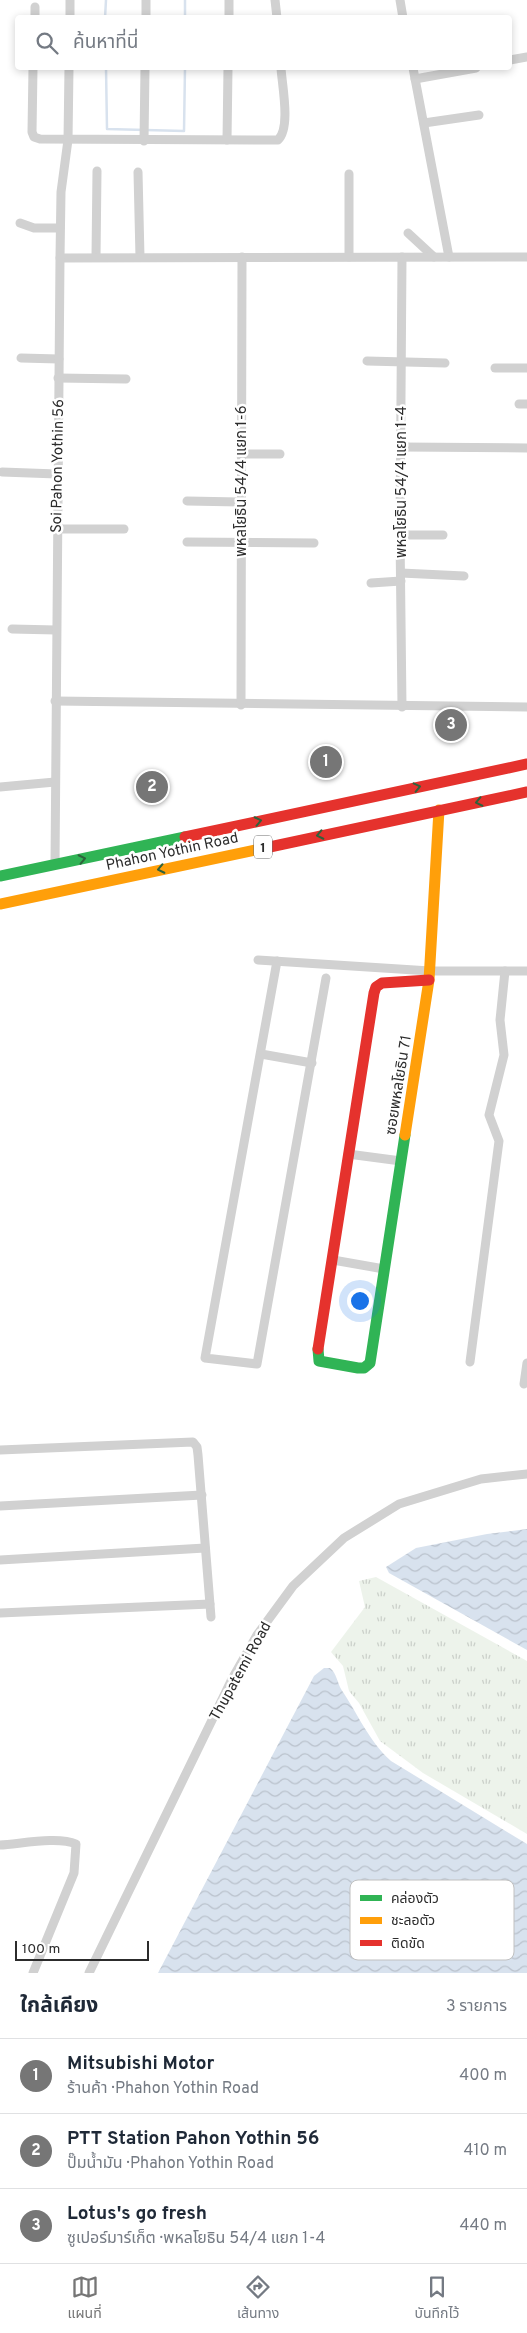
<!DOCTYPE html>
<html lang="th">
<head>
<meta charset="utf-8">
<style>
  :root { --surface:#fff; --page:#f6f6f7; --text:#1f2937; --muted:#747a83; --line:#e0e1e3; --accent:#767676 }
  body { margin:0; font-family:Overpass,"Noto Sans Thai",sans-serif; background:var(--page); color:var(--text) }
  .scale { position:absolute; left:15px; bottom:12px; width:134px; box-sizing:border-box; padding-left:5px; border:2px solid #2c2c2c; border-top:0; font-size:14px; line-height:18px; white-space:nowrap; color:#2c2c2c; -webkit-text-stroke:4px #fff; paint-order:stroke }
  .you { position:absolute; left:359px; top:1300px; width:18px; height:18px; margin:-12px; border:4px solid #fff; border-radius:50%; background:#1a73e8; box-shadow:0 0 0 8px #1a73e833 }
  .badge { display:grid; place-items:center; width:32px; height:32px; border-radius:50%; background:var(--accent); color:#fff; font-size:16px; font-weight:700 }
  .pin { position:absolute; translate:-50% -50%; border:2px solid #fff; box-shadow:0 1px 5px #0006 }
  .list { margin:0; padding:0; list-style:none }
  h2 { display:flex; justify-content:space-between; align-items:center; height:65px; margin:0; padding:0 20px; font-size:21px }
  h2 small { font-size:16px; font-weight:400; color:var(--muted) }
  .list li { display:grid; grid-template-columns:32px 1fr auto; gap:15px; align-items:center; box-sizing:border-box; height:75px; padding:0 20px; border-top:1px solid var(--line) }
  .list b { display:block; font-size:19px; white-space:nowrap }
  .list p { margin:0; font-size:16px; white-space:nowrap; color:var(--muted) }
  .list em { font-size:16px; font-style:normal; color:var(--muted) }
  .icon { flex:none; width:28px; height:28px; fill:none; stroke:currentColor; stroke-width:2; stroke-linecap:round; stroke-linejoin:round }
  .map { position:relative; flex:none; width:527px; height:1973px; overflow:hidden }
  .search { position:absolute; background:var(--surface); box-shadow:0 2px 8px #0003; left:15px; right:15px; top:15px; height:55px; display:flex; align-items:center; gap:12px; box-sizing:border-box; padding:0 18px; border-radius:5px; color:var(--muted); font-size:19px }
  .sheet { height:290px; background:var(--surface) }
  nav { display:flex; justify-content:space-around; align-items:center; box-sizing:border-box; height:70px; border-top:1px solid var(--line); background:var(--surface); font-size:14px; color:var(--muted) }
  nav a { display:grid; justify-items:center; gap:2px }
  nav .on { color:var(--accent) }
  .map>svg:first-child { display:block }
  .grass { fill:url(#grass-tufts) }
  .water { fill:url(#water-waves) }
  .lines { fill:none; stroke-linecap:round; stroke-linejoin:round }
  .stream { stroke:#d8e2ee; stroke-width:2.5 }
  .street { stroke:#d1d1d1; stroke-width:9 }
  .fast { stroke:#30b455; stroke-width:11 }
  .slow { stroke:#ff9f0a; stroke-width:11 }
  .jam { stroke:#e5322d; stroke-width:11 }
  .oneway { stroke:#2e623c }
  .labels { text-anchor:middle; stroke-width:5; stroke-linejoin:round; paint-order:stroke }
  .shield { fill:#fff; stroke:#6b6b6b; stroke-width:1 }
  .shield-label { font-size:14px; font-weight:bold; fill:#2c2c2c }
  .street-label { font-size:15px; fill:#2c2c2c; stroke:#fff }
  .key { fill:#fff; stroke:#c0c0c0; stroke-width:1 }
  .key-label { font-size:14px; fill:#2c2c2c }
</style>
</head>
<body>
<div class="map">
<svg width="527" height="1973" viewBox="0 0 527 1973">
  <defs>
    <pattern id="grass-tufts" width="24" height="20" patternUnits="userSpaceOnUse" patternTransform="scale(1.25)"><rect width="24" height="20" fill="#edf3eb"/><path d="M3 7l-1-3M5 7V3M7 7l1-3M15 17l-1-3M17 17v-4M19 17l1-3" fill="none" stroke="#cbd0ca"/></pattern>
    <pattern id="water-waves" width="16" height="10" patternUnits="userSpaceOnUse" patternTransform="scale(1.25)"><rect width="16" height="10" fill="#d8e2ee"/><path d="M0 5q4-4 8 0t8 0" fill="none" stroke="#bac2cc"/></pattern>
  </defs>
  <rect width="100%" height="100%" fill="#fff"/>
  <path class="grass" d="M376,1577L527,1661V1834L423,1773L380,1741L359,1703L349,1691L343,1666L331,1652L365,1607L359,1581Z"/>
  <g class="water">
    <path d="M527,1529V1650L389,1573L386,1567L416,1548L487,1534Z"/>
    <path d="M324,1668H330C337,1674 337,1682 341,1689C358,1714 368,1740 391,1761L527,1844V1973H158L314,1676Z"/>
  </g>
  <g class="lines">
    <g class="stream">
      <path d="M105,18L106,0"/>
      <path d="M185,18V0"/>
      <path d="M106,68L107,129L184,131L185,68"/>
    </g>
    <g class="street">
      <path d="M275,0L277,18"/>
      <path d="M400,0L403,18"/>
      <path d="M35,18V7"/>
      <path d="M70,18V0"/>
      <path d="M146,18V0"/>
      <path d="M229,18V0"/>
      <path d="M510,60L527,57"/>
      <path d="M33,68L32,132L34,137L40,139L278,140C291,128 282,85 281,68"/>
      <path d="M413,68L449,257"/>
      <path d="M415,79L476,68"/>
      <path d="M424,123L479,115"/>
      <path d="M227,140L228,68"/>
      <path d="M144,141L145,68"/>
      <path d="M138,172L140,257"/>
      <path d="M349,174V257"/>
      <path d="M20,223L34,228H60"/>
      <path d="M408,233L434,257"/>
      <path d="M96,257L97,171"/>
      <path d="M60,258L527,257"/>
      <path d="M21,358L59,359"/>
      <path d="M367,361L445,363"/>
      <path d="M495,368H527"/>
      <path d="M58,378L126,379"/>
      <path d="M519,404H527"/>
      <path d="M401,447L527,448"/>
      <path d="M240,454H280"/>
      <path d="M2,472L57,474"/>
      <path d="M187,501L240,502"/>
      <path d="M57,529H124"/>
      <path d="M400,535H443"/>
      <path d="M187,542L314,543"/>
      <path d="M401,573L464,576"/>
      <path d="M371,583L401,581"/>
      <path d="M12,629L56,630"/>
      <path d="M55,701L527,707"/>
      <path d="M241,705L242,257"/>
      <path d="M402,707L400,535L402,257"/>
      <path d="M0,787L55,782"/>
      <path d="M55,864L60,258L61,192L68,140L69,68"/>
      <path d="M258,960L430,971H527"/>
      <path d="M277,961L205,1358L257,1364L326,978"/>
      <path d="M261,1054L312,1063"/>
      <path d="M348,1154L401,1161"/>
      <path d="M333,1260L384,1269"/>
      <path d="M470,1362L499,1141L489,1115L504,1055L500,1020L505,971"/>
      <path d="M524,1384L527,1363"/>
      <path d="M0,1450L193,1442L197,1447L198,1455L211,1617"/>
      <path d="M0,1506L202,1495"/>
      <path d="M0,1560L205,1548"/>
      <path d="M0,1613L210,1604"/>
      <path d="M0,1845C20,1844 58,1836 76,1844L74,1873L33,1973"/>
      <path d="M89,1973L232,1679L257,1635L293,1586L344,1538L399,1504L481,1479L527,1474"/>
    </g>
    <g class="fast">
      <path d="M0,876L185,837"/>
      <path d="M318,1349L319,1361L358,1368H364L370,1363L405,1135"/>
    </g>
    <g class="slow">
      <path d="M0,904L265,848"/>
      <path d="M405,1135L429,980L439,810"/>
    </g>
    <g class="jam">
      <path d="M185,837L527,764"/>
      <path d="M265,848L527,792"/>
      <path d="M318,1349L374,993L376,987L382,983L429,980"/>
    </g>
  </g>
  <defs><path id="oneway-chevron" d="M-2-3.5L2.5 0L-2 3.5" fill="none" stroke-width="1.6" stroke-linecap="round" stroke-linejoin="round" transform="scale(1.25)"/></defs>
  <g class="oneway">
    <use href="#oneway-chevron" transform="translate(417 787) rotate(-13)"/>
    <use href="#oneway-chevron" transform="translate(479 802) rotate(168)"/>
    <use href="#oneway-chevron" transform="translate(258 821) rotate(-12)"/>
    <use href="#oneway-chevron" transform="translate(320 835) rotate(168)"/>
    <use href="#oneway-chevron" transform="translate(82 859) rotate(-12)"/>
    <use href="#oneway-chevron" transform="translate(161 869) rotate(168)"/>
  </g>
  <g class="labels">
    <rect class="shield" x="254" y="835.5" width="18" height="23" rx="4"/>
    <g class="shield-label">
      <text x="263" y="852">1</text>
    </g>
    <g class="street-label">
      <text transform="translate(57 466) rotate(-89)" y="5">Soi Pahon Yothin 56</text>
      <text transform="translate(241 481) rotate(-90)" y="5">พหลโยธิน 54/4 แยก 1-6</text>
      <text transform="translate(401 482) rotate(-90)" y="5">พหลโยธิน 54/4 แยก 1-4</text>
      <text transform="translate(172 851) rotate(-12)" y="5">Phahon Yothin Road</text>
      <text transform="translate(398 1085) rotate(-81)" y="5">ซอยพหลโยธิน 71</text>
      <text transform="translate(240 1671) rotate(-61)" y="5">Thupatemi Road</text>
    </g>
  </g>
  <rect x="350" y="1880" width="164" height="80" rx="8" class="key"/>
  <rect x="360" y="1895" width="22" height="6" fill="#30b455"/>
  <rect x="360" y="1917" width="22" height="7" fill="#ff9f0a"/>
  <rect x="360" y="1940" width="22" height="6" fill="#e5322d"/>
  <g class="key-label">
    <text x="391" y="1903">คล่องตัว</text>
    <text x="391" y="1925">ชะลอตัว</text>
    <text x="391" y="1948">ติดขัด</text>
  </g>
</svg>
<div class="scale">100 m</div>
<div class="you"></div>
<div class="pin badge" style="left:326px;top:762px">1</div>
<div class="pin badge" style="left:152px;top:787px">2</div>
<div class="pin badge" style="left:451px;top:725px">3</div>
<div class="search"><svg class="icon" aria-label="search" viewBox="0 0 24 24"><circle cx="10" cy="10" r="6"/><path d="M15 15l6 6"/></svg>ค้นหาที่นี่</div>
</div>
<section class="sheet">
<h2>ใกล้เคียง<small>3 รายการ</small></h2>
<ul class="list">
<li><span class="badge">1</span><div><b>Mitsubishi Motor</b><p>ร้านค้า · Phahon Yothin Road</p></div><em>400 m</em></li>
<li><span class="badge">2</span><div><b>PTT Station Pahon Yothin 56</b><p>ปั๊มน้ำมัน · Phahon Yothin Road</p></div><em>410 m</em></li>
<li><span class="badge">3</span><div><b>Lotus's go fresh</b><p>ซูเปอร์มาร์เก็ต · พหลโยธิน 54/4 แยก 1-4</p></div><em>440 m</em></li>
</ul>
</section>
<nav>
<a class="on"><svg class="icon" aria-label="map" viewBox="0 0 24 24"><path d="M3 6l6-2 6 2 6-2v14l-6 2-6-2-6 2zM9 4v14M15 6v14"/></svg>แผนที่</a>
<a><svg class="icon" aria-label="directions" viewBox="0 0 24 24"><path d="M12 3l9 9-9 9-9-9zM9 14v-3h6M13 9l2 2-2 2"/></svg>เส้นทาง</a>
<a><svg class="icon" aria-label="saved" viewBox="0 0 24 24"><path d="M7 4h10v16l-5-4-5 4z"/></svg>บันทึกไว้</a>
</nav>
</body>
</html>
